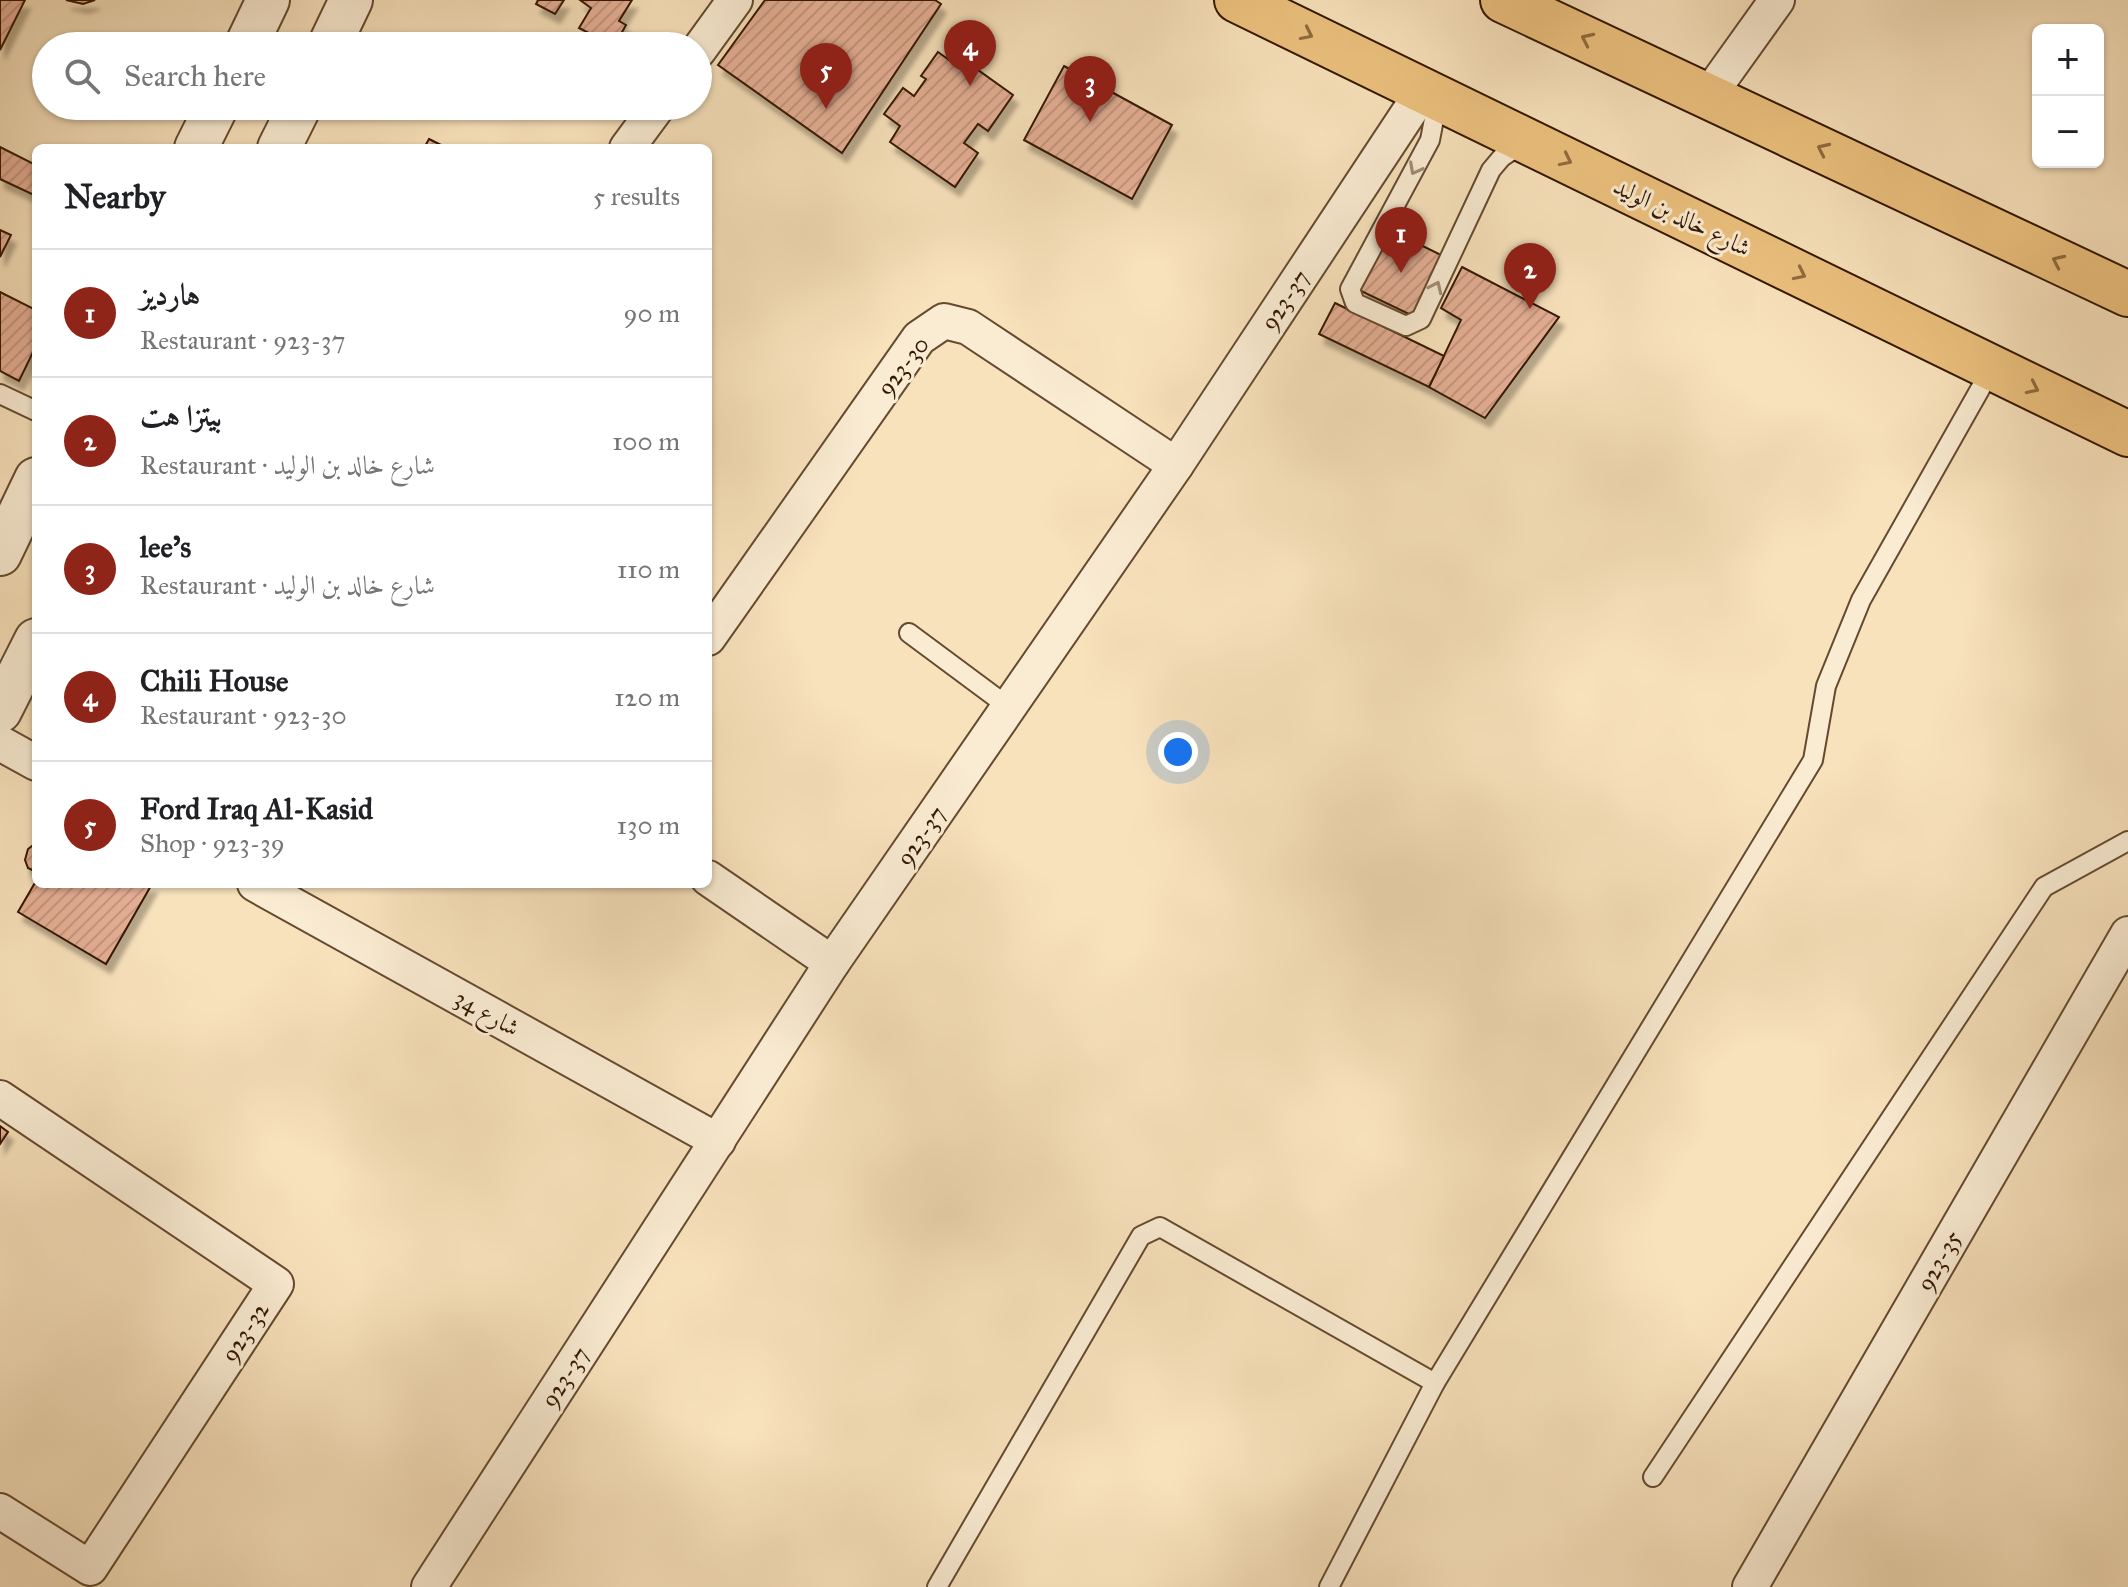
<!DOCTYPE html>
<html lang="en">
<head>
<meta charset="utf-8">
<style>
  :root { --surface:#fff; --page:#f6f6f6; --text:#202124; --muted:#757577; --line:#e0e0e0; --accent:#8f2418 }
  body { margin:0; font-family:"IM FELL Great Primer",Amiri,serif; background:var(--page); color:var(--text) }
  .controls { position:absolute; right:24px; top:24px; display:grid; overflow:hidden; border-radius:12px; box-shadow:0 2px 6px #0004 }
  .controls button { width:72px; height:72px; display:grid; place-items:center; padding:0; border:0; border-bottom:2px solid var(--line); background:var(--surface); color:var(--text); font:40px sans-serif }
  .you { position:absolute; left:1178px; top:752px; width:28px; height:28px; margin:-20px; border:6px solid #fff; border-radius:50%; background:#1a73e8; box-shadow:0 0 0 12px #1a73e833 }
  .badge { display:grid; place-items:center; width:52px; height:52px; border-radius:50%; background:var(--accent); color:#fff; font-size:26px; font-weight:700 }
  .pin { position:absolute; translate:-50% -66px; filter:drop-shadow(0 2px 4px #0008) }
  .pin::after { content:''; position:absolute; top:42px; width:28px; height:24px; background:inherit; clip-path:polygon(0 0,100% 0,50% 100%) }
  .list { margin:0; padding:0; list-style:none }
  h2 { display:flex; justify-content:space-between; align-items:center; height:104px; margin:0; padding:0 32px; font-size:34px }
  h2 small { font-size:26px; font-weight:400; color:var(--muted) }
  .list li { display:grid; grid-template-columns:52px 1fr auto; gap:24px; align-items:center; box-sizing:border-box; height:128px; padding:0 32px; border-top:2px solid var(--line) }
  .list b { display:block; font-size:30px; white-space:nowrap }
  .list p { margin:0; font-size:26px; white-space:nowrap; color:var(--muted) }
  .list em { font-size:26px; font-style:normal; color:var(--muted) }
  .icon { flex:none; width:44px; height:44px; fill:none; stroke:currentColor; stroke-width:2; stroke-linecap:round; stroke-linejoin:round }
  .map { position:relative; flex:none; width:2128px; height:1587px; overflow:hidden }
  .search { position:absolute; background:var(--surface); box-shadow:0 2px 6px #0004; left:32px; top:32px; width:680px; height:88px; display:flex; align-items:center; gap:20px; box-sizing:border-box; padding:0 28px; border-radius:44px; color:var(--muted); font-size:30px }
  .panel { position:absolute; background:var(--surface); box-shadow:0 2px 6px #0004; left:32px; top:144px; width:680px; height:744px; border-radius:12px }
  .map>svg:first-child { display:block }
  .building { fill:url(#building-hatch); stroke:#341801; stroke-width:2; filter:url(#shadow) }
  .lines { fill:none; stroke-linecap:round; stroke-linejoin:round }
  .service-casing { stroke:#654a30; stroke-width:22 }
  .minor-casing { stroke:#654a30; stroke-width:38 }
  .tertiary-casing { stroke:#654a30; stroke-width:46 }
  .primary-casing { stroke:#341801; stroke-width:48 }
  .service { stroke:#faecd3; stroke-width:18 }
  .minor { stroke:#faecd3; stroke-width:34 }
  .tertiary { stroke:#faecd3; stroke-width:42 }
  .primary { stroke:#ecc17e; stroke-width:44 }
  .oneway { stroke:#906c40 }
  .oneway2 { stroke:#a18d74 }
  .labels { text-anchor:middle; stroke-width:6; stroke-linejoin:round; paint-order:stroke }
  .street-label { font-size:24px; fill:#341801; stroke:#faecd3 }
</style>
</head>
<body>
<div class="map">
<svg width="2128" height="1587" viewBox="0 0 2128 1587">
  <defs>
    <pattern id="building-hatch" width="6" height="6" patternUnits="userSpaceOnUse" patternTransform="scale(2)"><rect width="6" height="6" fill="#e5af95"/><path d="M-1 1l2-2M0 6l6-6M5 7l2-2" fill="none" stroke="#c5967f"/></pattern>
    <filter id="shadow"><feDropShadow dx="5" dy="9" stdDeviation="2" flood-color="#0004"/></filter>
  </defs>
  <rect width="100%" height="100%" fill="#f8e2bc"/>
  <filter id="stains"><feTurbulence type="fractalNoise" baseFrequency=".0025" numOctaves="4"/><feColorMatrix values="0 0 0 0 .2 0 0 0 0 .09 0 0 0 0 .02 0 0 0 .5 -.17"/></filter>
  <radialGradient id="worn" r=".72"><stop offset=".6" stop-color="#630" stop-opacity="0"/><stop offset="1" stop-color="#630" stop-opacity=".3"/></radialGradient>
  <g class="building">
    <path d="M0,0H25L0,50Z"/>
    <path d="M66,0H95L83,4Z"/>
    <path d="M538,0H564L555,14L536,4Z"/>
    <path d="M580,0H632L619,21L626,25L614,46L579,28L591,8Z"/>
    <path d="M765,0H935L941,4L842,153L718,65Z"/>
    <path d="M938,52L966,72L971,65L1013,95L988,131L978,124L964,143L978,153L955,187L890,142L900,126L884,114L903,88L914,96L926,79L921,76Z"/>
    <path d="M1064,66L1172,125L1132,199L1024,140Z"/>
    <path d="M429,139L447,148H424Z"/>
    <path d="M0,147L36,165V196L0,179Z"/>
    <path d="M1388,229L1443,256L1413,316L1359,290Z"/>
    <path d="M0,230L11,235L0,257Z"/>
    <path d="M1462,267L1559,317L1485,418L1429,387L1461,320L1441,308Z"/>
    <path d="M0,292L36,310V346L19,381L0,371Z"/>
    <path d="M1335,303L1444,356L1429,387L1319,334Z"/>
    <path d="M36,843V872L28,868L25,860L28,849Z"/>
    <path d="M36,881V884H152L106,964L18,912Z"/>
    <path d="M0,1126L8,1132L0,1144Z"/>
  </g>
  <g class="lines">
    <g class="service-casing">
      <g id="service">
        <path d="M1433,98L1435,114L1430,140L1350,289L1355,303L1406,326L1421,319L1491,170L1502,157L1523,143"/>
        <path d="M0,394L36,411"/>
        <path d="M909,633L1010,708"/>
        <path d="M1653,1477L2044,887L2128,841"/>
        <path d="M937,1587L1141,1236L1160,1227L1435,1383"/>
        <path d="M1329,1587L1435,1383L1813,760L1826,686L1861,600L1992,368"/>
      </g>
    </g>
    <g class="minor-casing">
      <g id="minor">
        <path d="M698,51L735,0"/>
        <path d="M1709,95L1777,0"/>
        <path d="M627,148L658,106"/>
        <path d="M708,638L919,338L944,321L968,327L1176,465"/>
        <path d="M0,743L36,763"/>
        <path d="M708,878L832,963"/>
        <path d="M255,884L718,1141"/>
        <path d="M0,1098L276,1284L90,1568L0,1511"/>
        <path d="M429,1587L832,963L1176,465L1423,91"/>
        <path d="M1750,1587L2128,934"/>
      </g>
    </g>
    <g class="tertiary-casing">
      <g id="tertiary">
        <path d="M246,46L268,0"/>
        <path d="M329,46L351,0"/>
        <path d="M196,148L217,106"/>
        <path d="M279,148L300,106"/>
        <path d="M0,554L36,479"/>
        <path d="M0,711L36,640"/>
      </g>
    </g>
    <g class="primary-casing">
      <g id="primary">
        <path d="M1237,0L2128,434"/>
        <path d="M1503,0L2128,294"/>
      </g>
    </g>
    <use href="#service" class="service"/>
    <use href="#minor" class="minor"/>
    <use href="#tertiary" class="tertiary"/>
    <use href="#primary" class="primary"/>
  </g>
  <defs><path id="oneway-chevron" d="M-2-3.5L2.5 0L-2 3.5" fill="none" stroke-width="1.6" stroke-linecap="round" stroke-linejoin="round" transform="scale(2)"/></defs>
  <g class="oneway">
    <use href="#oneway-chevron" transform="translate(1307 34) rotate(26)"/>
    <use href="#oneway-chevron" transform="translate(1587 39) rotate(-155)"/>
    <use href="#oneway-chevron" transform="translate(1823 149) rotate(-155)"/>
    <use href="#oneway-chevron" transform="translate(1566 160) rotate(26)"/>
    <use href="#oneway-chevron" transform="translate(2058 261) rotate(-155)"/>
    <use href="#oneway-chevron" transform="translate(1800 274) rotate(26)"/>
    <use href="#oneway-chevron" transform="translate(2033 388) rotate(26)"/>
  </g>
  <g class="oneway2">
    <use href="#oneway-chevron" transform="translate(1415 169) rotate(118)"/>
    <use href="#oneway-chevron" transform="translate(1436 287) rotate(-65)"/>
  </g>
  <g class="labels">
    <g class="street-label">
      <text transform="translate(1682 217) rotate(26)" y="8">شارع خالد بن الوليد</text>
      <text transform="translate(1285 300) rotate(-56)" y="8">923-37</text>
      <text transform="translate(903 366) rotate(-52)" y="8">923-30</text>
      <text transform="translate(921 836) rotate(-55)" y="8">923-37</text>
      <text transform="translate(487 1013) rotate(29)" y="8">شارع 34</text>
      <text transform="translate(1939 1261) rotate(-60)" y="8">923-35</text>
      <text transform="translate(245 1332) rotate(-57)" y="8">923-32</text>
      <text transform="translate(565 1377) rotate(-57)" y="8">923-37</text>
    </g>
  </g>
  <rect width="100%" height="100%" filter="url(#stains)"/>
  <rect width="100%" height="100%" fill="url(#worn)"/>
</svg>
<div class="controls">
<button>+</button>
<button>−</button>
</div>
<div class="you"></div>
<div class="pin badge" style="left:1401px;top:273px">1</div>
<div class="pin badge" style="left:1530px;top:309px">2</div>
<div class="pin badge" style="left:1090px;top:122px">3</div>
<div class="pin badge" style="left:970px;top:86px">4</div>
<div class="pin badge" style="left:826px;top:109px">5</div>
<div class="search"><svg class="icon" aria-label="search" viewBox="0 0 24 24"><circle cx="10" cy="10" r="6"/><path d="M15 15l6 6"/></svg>Search here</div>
<section class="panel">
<h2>Nearby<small>5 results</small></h2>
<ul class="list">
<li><span class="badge">1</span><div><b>هارديز</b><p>Restaurant · 923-37</p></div><em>90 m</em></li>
<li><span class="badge">2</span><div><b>بيتزا هت</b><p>Restaurant · شارع خالد بن الوليد</p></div><em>100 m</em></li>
<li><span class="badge">3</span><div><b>lee's</b><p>Restaurant · شارع خالد بن الوليد</p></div><em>110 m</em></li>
<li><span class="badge">4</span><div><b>Chili House</b><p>Restaurant · 923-30</p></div><em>120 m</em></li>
<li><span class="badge">5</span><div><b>Ford Iraq Al-Kasid</b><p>Shop · 923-39</p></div><em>130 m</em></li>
</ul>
</section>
</div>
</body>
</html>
